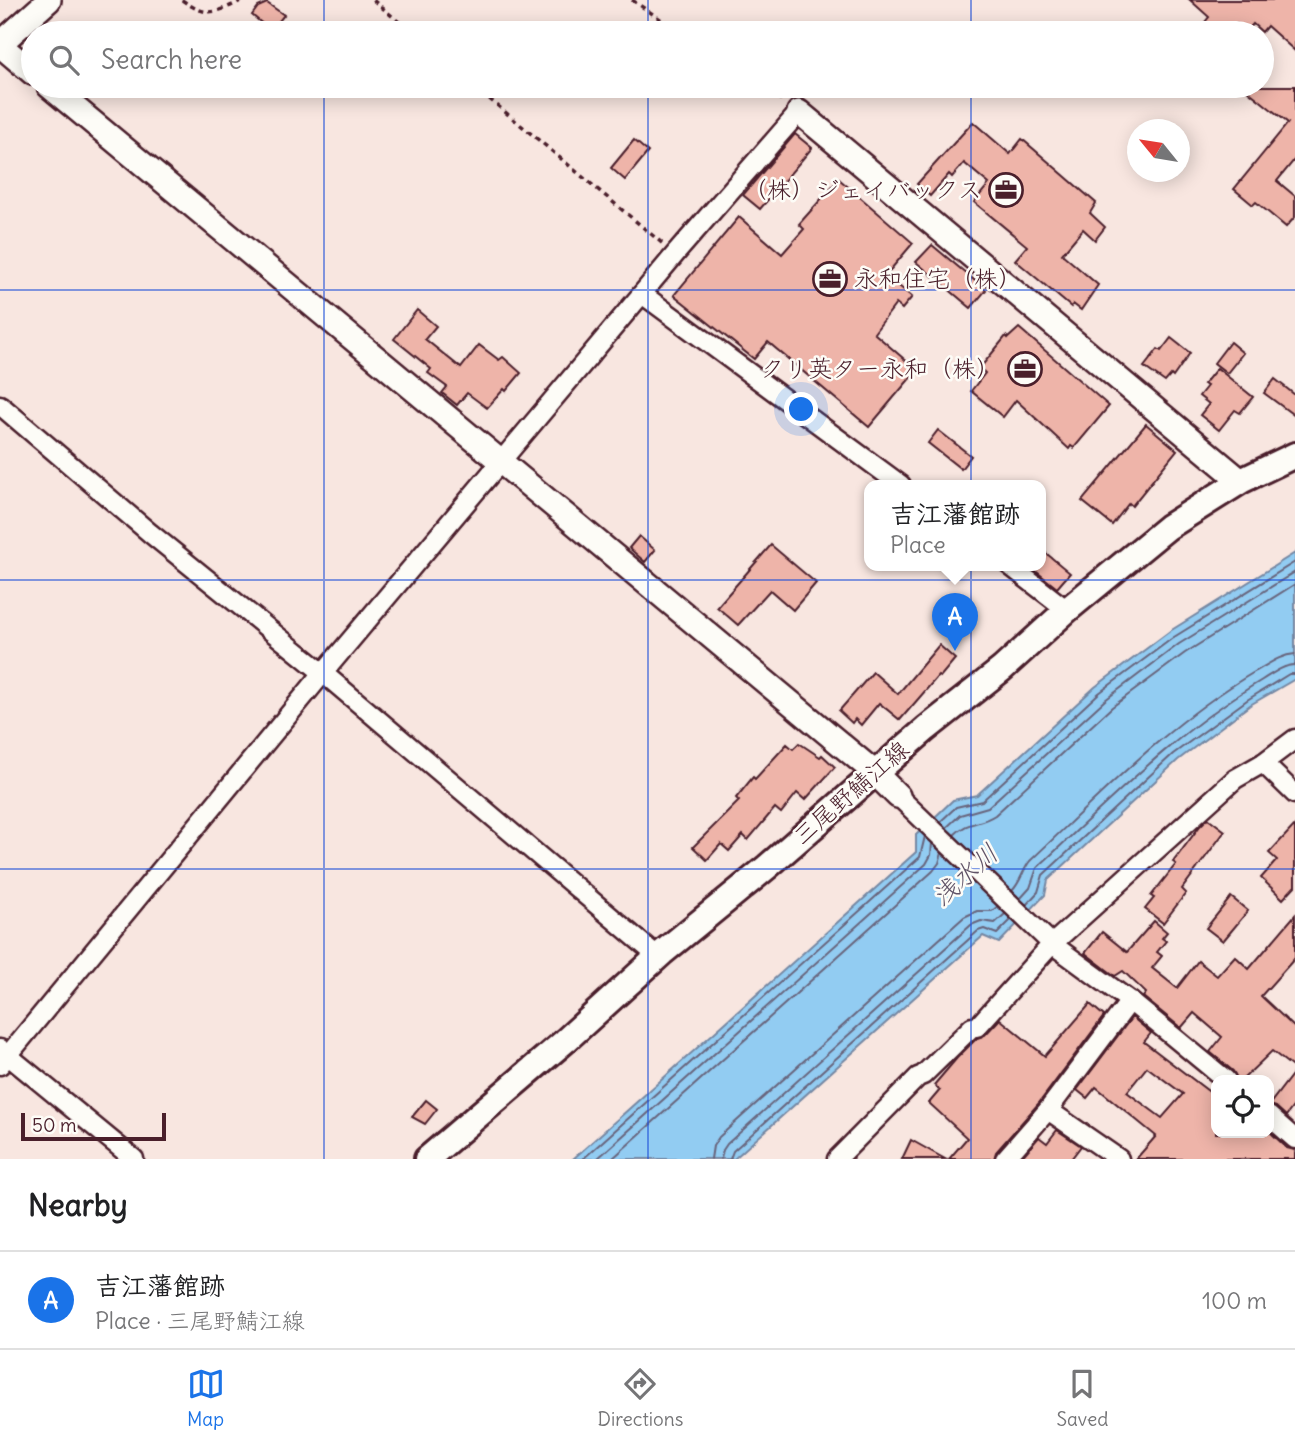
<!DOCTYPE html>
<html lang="en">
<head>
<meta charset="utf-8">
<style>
  :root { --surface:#fff; --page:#f6f6f6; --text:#202124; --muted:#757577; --line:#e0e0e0; --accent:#1a73e8 }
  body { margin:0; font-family:Delius,"Klee One",sans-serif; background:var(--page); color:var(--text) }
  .controls { position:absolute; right:21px; bottom:21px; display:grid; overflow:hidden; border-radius:14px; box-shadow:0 4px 18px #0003 }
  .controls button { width:63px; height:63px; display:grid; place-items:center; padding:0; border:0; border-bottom:2px solid var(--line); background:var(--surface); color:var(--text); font:35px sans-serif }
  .compass { position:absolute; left:1127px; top:119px; width:63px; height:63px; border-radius:50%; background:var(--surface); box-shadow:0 4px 18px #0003; rotate:300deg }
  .scale { position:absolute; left:21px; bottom:18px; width:145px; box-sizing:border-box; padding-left:7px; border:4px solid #4a1f2b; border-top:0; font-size:19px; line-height:24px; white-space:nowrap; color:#4a1f2b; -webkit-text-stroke:5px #fdfcf7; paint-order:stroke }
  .you { position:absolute; left:802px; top:410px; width:24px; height:24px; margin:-18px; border:5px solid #fff; border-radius:50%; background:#1a73e8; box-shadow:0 0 0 10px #1a73e833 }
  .badge { display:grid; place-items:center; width:46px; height:46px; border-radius:50%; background:var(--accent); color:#fff; font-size:23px; font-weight:700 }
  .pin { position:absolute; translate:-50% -58px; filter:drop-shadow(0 2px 4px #0008) }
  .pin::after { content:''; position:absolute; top:37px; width:24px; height:21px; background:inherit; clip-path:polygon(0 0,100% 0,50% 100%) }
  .popup { position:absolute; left:864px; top:480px; width:182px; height:91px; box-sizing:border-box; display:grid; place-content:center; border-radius:14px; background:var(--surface); filter:drop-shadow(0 2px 5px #0005); font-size:23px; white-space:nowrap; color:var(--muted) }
  .popup b { font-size:26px; color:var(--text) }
  .popup::after { content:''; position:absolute; left:50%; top:100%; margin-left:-14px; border:14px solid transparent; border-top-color:var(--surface) }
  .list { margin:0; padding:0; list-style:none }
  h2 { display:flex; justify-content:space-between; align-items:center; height:91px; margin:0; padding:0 28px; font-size:30px }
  h2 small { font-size:23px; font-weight:400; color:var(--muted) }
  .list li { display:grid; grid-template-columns:46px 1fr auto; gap:21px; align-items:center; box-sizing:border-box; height:98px; padding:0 28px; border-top:2px solid var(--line) }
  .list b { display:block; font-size:26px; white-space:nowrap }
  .list p { margin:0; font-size:23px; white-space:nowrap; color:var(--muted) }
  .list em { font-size:23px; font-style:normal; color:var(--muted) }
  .icon { flex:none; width:38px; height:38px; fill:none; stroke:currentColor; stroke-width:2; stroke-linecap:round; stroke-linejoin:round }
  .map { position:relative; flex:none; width:1295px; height:1159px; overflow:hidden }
  .search { position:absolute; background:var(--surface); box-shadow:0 4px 18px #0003; left:21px; right:21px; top:21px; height:77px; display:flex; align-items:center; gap:18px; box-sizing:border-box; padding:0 24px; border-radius:38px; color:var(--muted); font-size:26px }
  .sheet { height:189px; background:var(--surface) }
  nav { display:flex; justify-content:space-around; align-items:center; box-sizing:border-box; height:98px; border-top:2px solid var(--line); background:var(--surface); font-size:19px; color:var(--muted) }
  nav a { display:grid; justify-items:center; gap:4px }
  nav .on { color:var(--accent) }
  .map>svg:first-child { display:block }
  .water { fill:#92ccf2; stroke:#7587a2; stroke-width:2 }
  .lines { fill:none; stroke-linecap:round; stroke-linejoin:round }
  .shore { stroke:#67647b; stroke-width:2 }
  .building { fill:#eeb4a9; stroke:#4a1f2b; stroke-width:2; fill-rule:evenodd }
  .minor-casing { stroke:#4a1f2b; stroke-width:23 }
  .tertiary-casing { stroke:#4a1f2b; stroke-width:28 }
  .secondary-casing { stroke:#4a1f2b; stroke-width:30 }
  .path { stroke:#4a1f2b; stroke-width:3.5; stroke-dasharray:5 5; stroke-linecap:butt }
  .minor { stroke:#fdfcf7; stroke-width:18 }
  .tertiary { stroke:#fdfcf7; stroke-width:23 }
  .secondary { stroke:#fdfcf7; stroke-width:24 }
  .grid { fill:none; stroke:#1d4ed8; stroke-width:2; stroke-opacity:0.55 }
  .labels { text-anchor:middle; stroke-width:5; stroke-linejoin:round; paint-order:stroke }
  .poi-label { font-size:24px; fill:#4a1f2b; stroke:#fdfcf7; text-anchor:end }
  .street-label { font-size:24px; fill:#4a1f2b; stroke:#fdfcf7 }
  .water-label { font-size:26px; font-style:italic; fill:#605367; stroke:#fdfcf7 }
</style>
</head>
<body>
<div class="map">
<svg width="1295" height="1159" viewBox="0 0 1295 1159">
  <rect width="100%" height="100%" fill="#f8e6e0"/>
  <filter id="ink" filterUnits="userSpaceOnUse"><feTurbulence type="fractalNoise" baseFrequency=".0143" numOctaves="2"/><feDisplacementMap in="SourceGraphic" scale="14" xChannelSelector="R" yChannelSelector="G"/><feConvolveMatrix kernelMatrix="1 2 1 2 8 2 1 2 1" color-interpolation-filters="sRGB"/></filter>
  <g filter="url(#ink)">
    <path class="water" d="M1295,553V679L1250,705L1178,760L1048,880L1045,895L999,943L983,936L734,1159H573L916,852V835L953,800L977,795L1095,687L1170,631Z"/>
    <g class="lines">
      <g class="shore">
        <path d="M940,822L956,807L982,801L1099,693L1174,637L1295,562"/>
        <path d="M946,828L960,815L988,807L1105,700L1179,644L1295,572"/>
        <path d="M954,835C969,820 978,826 995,815L1112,707L1185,653L1295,584"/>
        <path d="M1012,891C1021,882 1022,871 1030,861C1101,794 1171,721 1256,671C1269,664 1280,655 1295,654"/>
        <path d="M1020,899L1030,888L1037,868C1108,802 1178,730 1262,680C1272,674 1283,665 1295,665"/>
        <path d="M1026,905L1038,892L1043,875L1173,754L1247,700L1289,674H1295"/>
        <path d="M583,1159L920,857L925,836"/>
        <path d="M597,1159L926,864L931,855L932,843"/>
        <path d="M612,1159L933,871L939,863L942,853"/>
        <path d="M711,1159L713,1146L719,1137L964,917L977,911H992L998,906"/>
        <path d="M721,1159L723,1150L727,1144L971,925L981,921L995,923L1005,914"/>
        <path d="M730,1159L733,1151L978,931L984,929L997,934L1011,920"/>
      </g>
    </g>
    <g class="building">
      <path d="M1190,0H1295V51L1267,26L1262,32L1253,24L1246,32L1237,24L1230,33H1219L1205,22L1209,17Z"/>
      <path d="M267,3L284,15L271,31L252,15L258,7Z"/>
      <path d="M1242,86H1295V159L1277,181L1295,196V217L1286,227L1256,202L1253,205L1234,189L1288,123Z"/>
      <path d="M973,122L1010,154L1022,139L1096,203L1090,213L1105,227L1095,240L1083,229L1062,254L1098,285L1081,310L1073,304L1071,307L1015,260L1027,246L974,202L989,184L964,163L952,177L949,174L930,196L917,184Z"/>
      <path d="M795,134L812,148L760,209L743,195Z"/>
      <path d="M634,140L648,152L625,180L611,168Z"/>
      <path d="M839,179L913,243L886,275L912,297L902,309L896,304L874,333L917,370L869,427L768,342L754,359L674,295L739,217L782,254L804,229L799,224Z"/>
      <path d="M932,245L986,290L971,308L916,262Z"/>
      <path d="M417,310L436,326L425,339L461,368L479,345L499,360L503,357L521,373L506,391L504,389L487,408L467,393L457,405L442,393L447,387L428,373L431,369L394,339Z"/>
      <path d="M1019,328L1109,406L1074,448L1071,446L1069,449L1016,400L1003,417L971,391L985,373L980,368L1006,336L1008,338Z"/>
      <path d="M1171,338L1190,353L1173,377L1171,375L1165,382L1144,367L1158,349L1161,351Z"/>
      <path d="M1230,342L1243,353L1227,373L1214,363Z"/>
      <path d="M1217,368L1253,397L1240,413L1235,410L1219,430L1200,415L1209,404L1199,396L1207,386L1204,384Z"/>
      <path d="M1275,379L1295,395V416L1264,393Z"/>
      <path d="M1146,424L1177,450L1132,506L1129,503L1112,525L1082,501Z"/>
      <path d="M938,430L971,456L961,469L928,443Z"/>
      <path d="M639,536L655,550L645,562L629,548Z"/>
      <path d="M771,545L816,583L793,610L770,590L738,625L717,607Z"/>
      <path d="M1041,549L1070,573L1057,588L1028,565H1041Z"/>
      <path d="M939,645L955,659L940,677L938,676L900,720L879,703L861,725L855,719L852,723L839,711L873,672L898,694Z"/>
      <path d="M799,743L820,757L822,755L835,767L805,800L797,793L781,813L775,808L748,840L743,835L729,851L721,844L707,860L693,847L739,801L736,798L753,777L755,779L787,744L793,749Z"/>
      <path d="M1208,818L1225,831L1182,889L1186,893L1163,923L1145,909L1154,898L1151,896L1176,864L1173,862L1200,826Z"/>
      <path d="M1295,825V886L1283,899L1261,878L1277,860L1269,853Z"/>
      <path d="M1231,897L1248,911L1223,941L1206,928Z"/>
      <path d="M1295,915V958L1261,996L1295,1028V1069L1272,1051L1242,1080H1237L1233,1071L1210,1052L1222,1037L1194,1013L1181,1028L1143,997L1146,993L1123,971L1115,976L1085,953L1102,932L1127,952L1154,921L1167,932L1162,938L1166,941L1157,952L1162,956L1152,968L1177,988L1198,961L1217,976L1235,956L1249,969Z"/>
      <path d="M1090,1004L1104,1016L1039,1103L996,1152L994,1159H949L967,1138L929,1103L940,1090L934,1085L957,1058L977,1038L985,1035L1000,1019L1045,1056Z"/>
      <path d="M1132,1017L1151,1033L1144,1042L1216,1097V1133H1269V1131L1287,1148L1295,1150V1159H1136L1156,1136L1096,1087L1087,1098L1077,1090ZM1147,1067L1183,1094L1162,1118L1127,1092Z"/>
      <path d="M1295,1071V1104L1286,1116L1276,1107L1269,1105Z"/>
      <path d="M426,1100L437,1109L425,1124L412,1117Z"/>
      <path d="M1057,1130L1081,1146L1071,1159H1020L1039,1137L1047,1143Z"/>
      <path d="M911,1140L945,1159H902Z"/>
    </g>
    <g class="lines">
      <g class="minor-casing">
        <g id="minor">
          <path d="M642,294L901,485"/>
          <path d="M0,405L150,533L323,673L656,955L662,953"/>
          <path d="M1009,565L1067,610"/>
          <path d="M1263,763L1295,794"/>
          <path d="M898,796L1052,944L1130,1001L1226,1080"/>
          <path d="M0,1049L134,1159"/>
          <path d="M0,1065L323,673L677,252L799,112"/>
          <path d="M1048,1110L1119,1159"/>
          <path d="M1269,1116L1295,1139"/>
          <path d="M837,1159L918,1077L923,1075L972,1027H977L1052,944L1235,779L1263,763L1295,739"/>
          <path d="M1005,1159L1048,1110L1130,1001"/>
        </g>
      </g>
      <g class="tertiary-casing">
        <g id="tertiary">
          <path d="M0,44L49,0"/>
          <path d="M0,45L33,73"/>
          <path d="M49,86L874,772L898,796"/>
          <path d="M799,112L1241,481"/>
        </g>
      </g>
      <g class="secondary-casing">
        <path id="secondary" d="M427,1159L565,1041L662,953L767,867L926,729L1002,669L1067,610L1168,527L1241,481L1295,455"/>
      </g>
      <g class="path">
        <path d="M182,0C207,18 216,13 243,0"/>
        <path d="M373,0L412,33"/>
        <path d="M632,0L681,33"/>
        <path d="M474,86L663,244"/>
        <path d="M760,86L782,100"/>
      </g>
      <use href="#minor" class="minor"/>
      <use href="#tertiary" class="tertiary"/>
      <use href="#secondary" class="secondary"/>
    </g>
  </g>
  <path class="grid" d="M324,0V33M648,0V33M971,0V33M324,86V1159M648,86V1159M971,86V1159M0,290H1295M0,580H1295M0,869H1295"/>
  <defs>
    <g id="office-ring" transform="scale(1.75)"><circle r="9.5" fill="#fdfcf7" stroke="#4a1f2b" stroke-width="1.5"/><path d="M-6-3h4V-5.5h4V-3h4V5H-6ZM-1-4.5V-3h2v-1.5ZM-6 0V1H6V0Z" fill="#4a1f2b"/></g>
  </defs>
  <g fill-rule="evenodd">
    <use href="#office-ring" x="1006" y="190"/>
    <use href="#office-ring" x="830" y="279"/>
    <use href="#office-ring" x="1025" y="369"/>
  </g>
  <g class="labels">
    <g class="poi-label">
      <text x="982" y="198">（株）ジェイバックス</text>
      <text x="854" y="287" text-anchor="start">永和住宅（株）</text>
      <text x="1000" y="377">クリ英ター永和（株）</text>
    </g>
    <g class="street-label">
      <text transform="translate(851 793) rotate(-41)" y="8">三尾野鯖江線</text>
    </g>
    <g class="water-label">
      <text transform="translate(965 875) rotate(-42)" y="9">浅水川</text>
    </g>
  </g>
</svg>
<div class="controls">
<button><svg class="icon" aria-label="locate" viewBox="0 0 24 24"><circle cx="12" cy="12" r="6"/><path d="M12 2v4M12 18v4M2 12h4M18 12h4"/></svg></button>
</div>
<svg class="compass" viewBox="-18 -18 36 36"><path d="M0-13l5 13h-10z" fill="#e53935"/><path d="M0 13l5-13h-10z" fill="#757577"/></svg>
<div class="scale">50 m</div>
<div class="you"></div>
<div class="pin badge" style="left:955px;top:651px">A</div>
<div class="popup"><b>吉江藩館跡</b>Place</div>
<div class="search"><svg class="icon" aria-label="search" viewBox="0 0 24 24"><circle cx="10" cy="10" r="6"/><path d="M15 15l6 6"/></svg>Search here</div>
</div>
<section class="sheet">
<h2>Nearby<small></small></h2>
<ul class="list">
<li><span class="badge">A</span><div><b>吉江藩館跡</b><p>Place · 三尾野鯖江線</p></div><em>100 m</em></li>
</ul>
</section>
<nav>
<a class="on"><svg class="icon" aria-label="map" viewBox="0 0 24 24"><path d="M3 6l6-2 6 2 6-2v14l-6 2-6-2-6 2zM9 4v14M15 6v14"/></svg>Map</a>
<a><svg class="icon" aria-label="directions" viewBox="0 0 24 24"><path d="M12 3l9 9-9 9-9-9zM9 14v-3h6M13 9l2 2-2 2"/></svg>Directions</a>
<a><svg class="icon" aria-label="saved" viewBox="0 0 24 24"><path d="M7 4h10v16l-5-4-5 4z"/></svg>Saved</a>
</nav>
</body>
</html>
